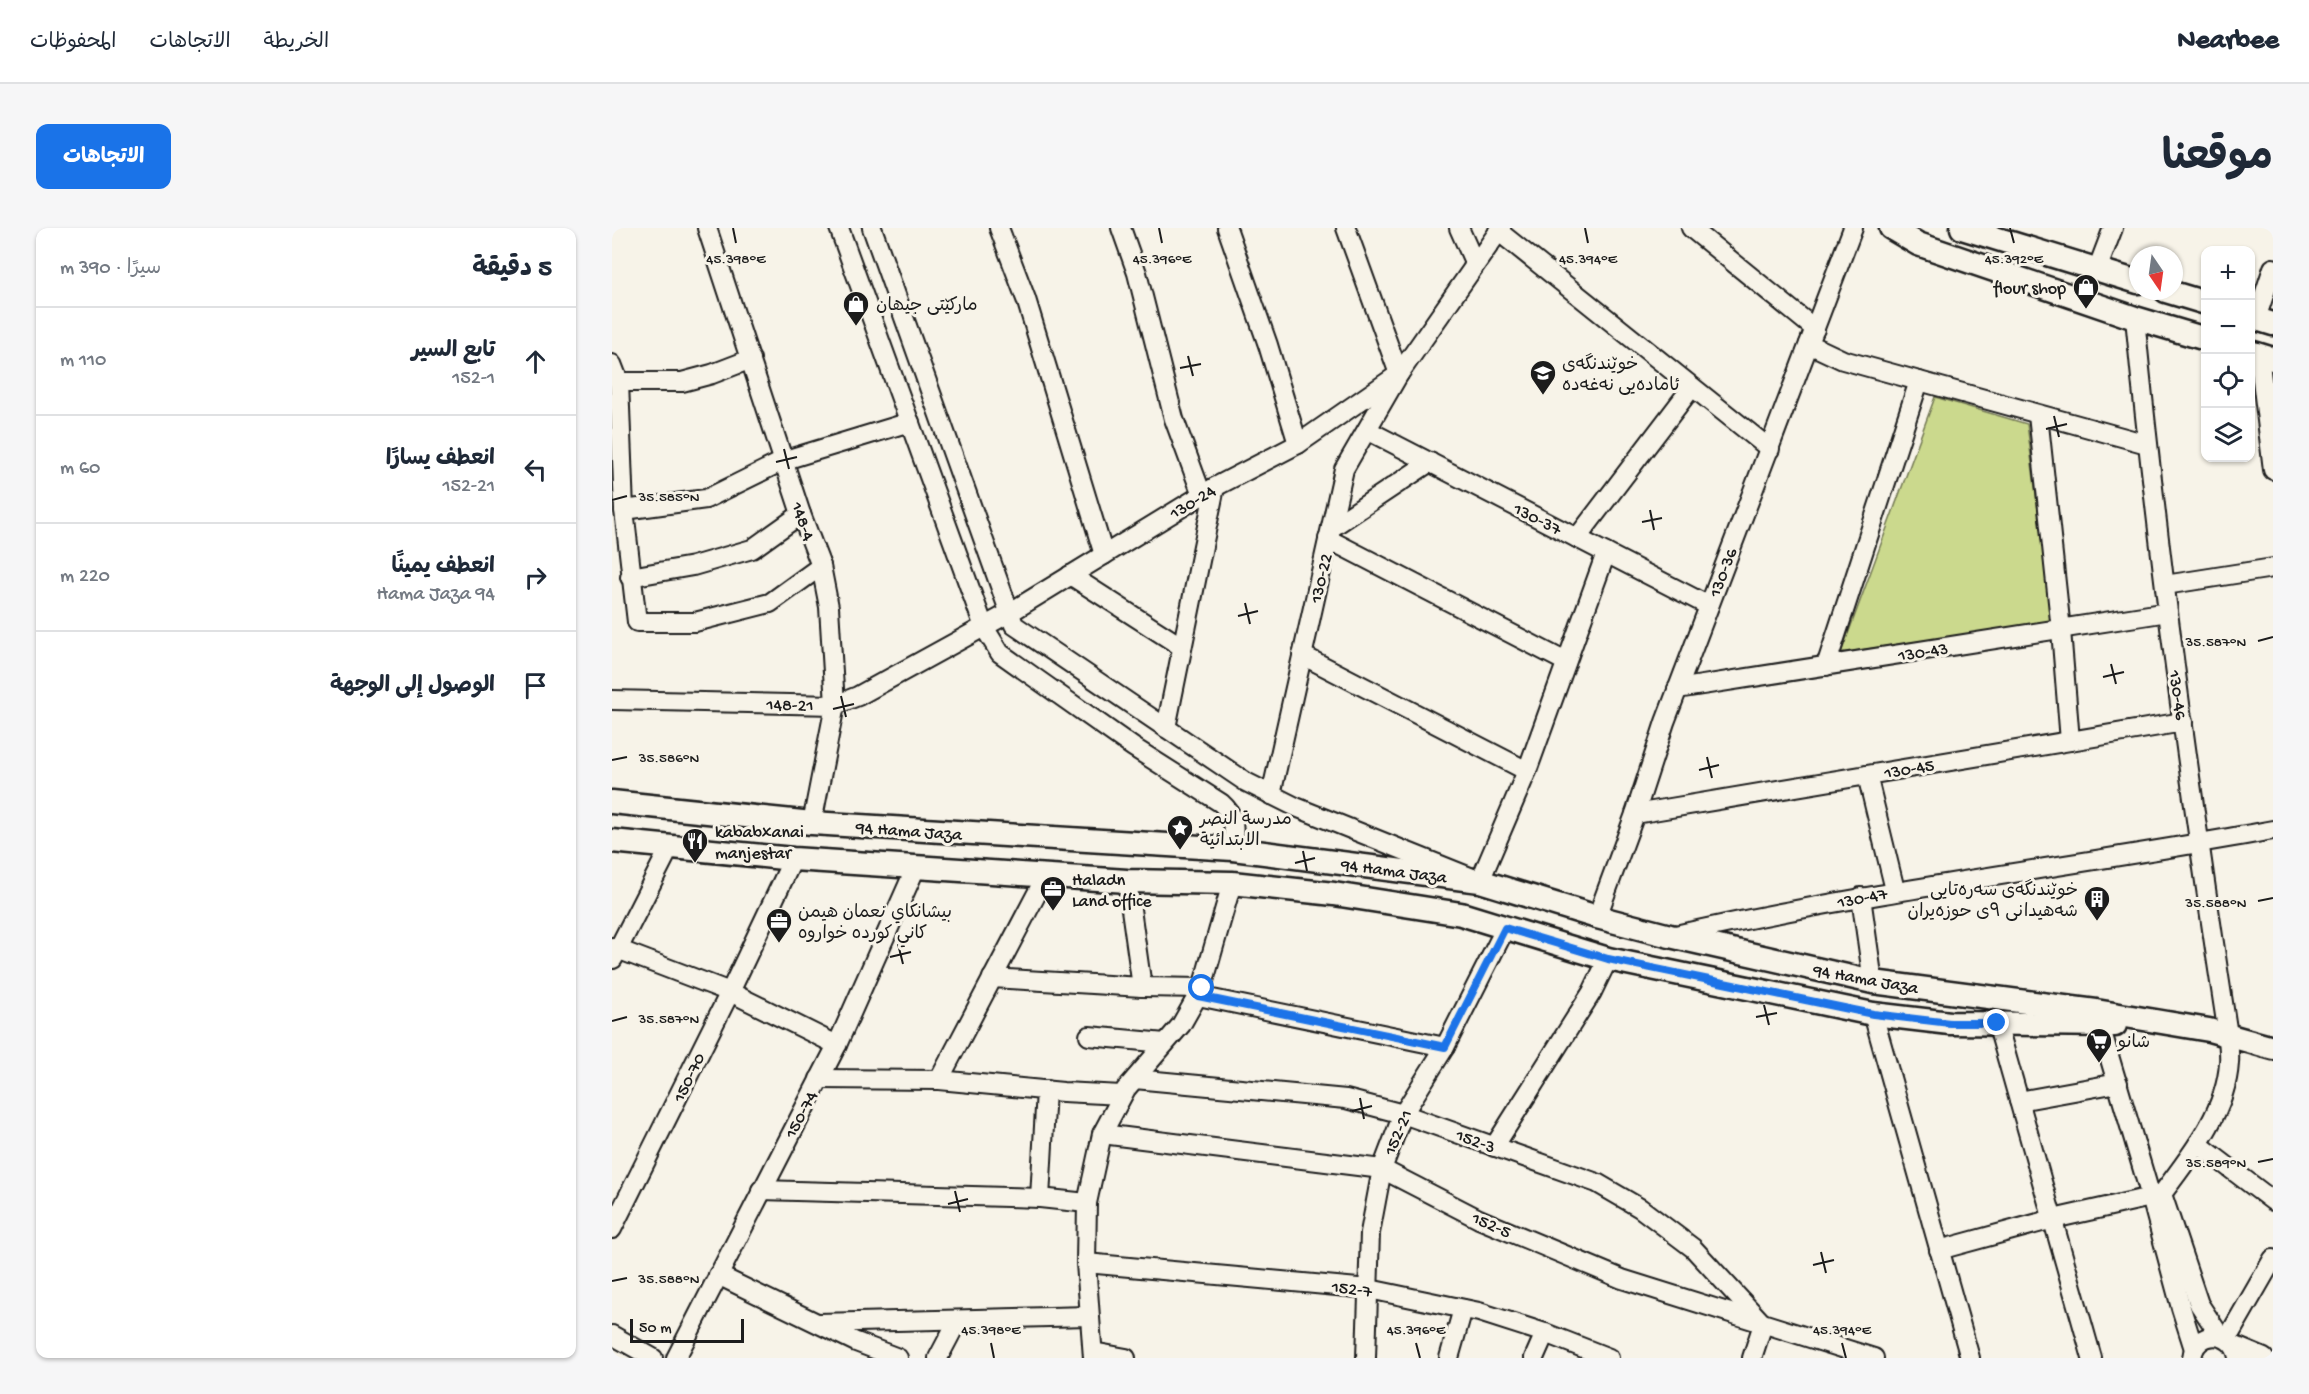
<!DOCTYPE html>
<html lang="ar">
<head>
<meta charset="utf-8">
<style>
  :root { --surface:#fff; --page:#f6f6f7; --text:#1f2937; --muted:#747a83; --line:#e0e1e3; --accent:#1a73e8 }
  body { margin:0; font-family:"Gochi Hand","Playpen Sans Arabic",sans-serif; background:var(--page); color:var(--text); direction:rtl }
  .controls { position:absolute; right:18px; top:18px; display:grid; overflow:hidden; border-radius:12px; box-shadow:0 2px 4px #0004 }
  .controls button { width:54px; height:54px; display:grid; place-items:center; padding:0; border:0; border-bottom:2px solid var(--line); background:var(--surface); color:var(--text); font:30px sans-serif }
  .compass { position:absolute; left:1517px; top:18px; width:54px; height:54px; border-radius:50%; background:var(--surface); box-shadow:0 2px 4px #0004; rotate:167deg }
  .scale { position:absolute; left:18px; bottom:15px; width:114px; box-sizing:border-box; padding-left:6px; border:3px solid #1c1c1c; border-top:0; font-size:16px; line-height:21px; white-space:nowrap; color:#1c1c1c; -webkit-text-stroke:4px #f7f3e8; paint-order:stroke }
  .stop { position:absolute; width:18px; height:18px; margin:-14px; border:4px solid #1a73e8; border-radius:50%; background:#fff }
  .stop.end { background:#1a73e8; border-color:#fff; box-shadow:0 2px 6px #0008 }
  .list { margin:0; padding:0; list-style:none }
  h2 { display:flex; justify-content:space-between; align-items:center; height:78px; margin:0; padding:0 24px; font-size:26px }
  h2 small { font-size:20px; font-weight:400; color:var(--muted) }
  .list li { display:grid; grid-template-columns:39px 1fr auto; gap:18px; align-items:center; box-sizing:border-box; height:108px; padding:0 24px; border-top:2px solid var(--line) }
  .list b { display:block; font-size:22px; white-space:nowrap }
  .list p { margin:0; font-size:20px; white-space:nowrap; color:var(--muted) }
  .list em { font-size:20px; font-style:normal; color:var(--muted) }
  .icon { flex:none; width:33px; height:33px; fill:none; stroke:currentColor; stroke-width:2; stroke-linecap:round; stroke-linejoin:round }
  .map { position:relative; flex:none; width:1661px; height:1130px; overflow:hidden; direction:ltr; border-radius:12px }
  header { display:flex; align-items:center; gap:36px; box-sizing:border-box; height:84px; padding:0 30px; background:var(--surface); border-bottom:2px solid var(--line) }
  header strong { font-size:28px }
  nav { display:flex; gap:33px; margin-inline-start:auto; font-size:21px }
  .intro { display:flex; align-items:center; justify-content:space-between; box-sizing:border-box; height:144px; padding:0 36px }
  h1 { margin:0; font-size:42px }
  .button { padding:15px 27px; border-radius:12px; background:var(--accent); color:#fff; font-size:21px; font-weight:700 }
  main { display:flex; gap:36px; padding:0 36px }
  aside { flex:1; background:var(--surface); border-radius:12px; box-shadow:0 2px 4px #0004 }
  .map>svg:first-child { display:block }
  .green { fill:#cbd98d; stroke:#747a54; stroke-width:1.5 }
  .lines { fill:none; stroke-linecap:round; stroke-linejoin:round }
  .minor-casing { stroke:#1c1c1c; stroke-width:22 }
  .major-casing { stroke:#1c1c1c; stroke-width:27 }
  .minor { stroke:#f7f3e8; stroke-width:18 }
  .major { stroke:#f7f3e8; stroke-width:22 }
  .route { stroke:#1a73e8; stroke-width:8 }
  .ticks { fill:none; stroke:#1c1c1c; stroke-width:2 }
  .labels { text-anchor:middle; stroke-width:6; stroke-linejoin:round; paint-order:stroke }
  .poi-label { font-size:18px; fill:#1c1c1c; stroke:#f7f3e8; text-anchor:start }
  .street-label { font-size:18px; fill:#1c1c1c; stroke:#f7f3e8 }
  .ticks-label { font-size:15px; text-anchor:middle; fill:#1c1c1c; stroke:#f7f3e8; stroke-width:6; stroke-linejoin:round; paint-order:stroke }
</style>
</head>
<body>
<header>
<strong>Nearbee</strong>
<nav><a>الخريطة</a><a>الاتجاهات</a><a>المحفوظات</a></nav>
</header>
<div class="intro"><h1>موقعنا</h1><a class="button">الاتجاهات</a></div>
<main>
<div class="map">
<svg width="1661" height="1130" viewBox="0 0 1661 1130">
  <rect width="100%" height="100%" fill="#f7f3e8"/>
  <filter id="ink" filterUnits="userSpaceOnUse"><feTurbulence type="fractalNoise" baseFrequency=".0167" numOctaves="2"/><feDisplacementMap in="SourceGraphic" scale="12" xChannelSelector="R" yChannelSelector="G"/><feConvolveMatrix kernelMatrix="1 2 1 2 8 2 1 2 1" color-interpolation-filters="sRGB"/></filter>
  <g filter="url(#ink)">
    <path class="green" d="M1323,169L1415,196L1440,393L1229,425Z"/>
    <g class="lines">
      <g class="minor-casing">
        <g id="minor">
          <path d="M95,0L189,286L209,338L217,379L223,477L200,595"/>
          <path d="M227,0L372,399L388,425L521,519L609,575C626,590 621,600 621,621"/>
          <path d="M260,0L402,397L634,554L684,579L868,653L915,543L994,325"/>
          <path d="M387,0L414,71L492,327"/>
          <path d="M509,0L525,45L562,191L590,267"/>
          <path d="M615,0L656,117L686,216"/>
          <path d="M734,0L787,146"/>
          <path d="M847,0L863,36"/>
          <path d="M1079,0L1203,101"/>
          <path d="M886,3L1158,221"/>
          <path d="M1485,42L1501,0"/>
          <path d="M1523,90C1546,330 1579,568 1616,807C1616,816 1618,826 1617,835C1614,885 1578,928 1550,966"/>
          <path d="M1644,91L1661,40"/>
          <path d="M1197,116L1231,132L1535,216"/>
          <path d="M1647,127L1661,242"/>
          <path d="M0,136L7,154L12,282L25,394H83L158,375L209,338"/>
          <path d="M7,154H70L100,146L139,131"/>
          <path d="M1426,187L1449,402L1458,513"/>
          <path d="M755,202L1097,378"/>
          <path d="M12,282L94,271L173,232L298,194"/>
          <path d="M719,300L818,234"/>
          <path d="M965,310L1080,159"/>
          <path d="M716,311L954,434"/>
          <path d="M458,347L570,419"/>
          <path d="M18,349L81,338L140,321L189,286"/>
          <path d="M1553,357L1661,340"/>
          <path d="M690,427L915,543"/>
          <path d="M1214,438L1307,153"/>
          <path d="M1065,461L1556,384"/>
          <path d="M0,472L223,477L246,468L397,385L603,259L686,216L787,146"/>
          <path d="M554,500L603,259"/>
          <path d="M1255,547L1283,662"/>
          <path d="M659,567L732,241L787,146L889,0"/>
          <path d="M1023,586L1571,494"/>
          <path d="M515,653L530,759L590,760"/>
          <path d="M1249,669L1261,754"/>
          <path d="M985,689L1023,586L1053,494L1241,0"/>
          <path d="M1059,708C1258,662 1461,639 1661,602"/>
          <path d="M0,719L118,764L225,817"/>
          <path d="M1,731L58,619"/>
          <path d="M380,750L530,759"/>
          <path d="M586,768L833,819"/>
          <path d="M1484,784L1539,969L1569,1080L1582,1121"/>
          <path d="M1261,786L1358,1130"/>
          <path d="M1385,795L1480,1130"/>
          <path d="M477,808L553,815"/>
          <path d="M207,851L327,852L451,864L510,867"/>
          <path d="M523,851L734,871L791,886L985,955L1028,980L1081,1020L1151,1096L1140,1130"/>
          <path d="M327,852L434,648"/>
          <path d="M1407,873L1506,855"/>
          <path d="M490,906L770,941L867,991L1010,1051L1262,1130"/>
          <path d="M1586,916L1661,973"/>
          <path d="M882,919L980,764L996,731"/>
          <path d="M149,962L428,970L475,975"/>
          <path d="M1550,966L1587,1076L1608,1108"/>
          <path d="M428,970L434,862"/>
          <path d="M0,1001L118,764L181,631"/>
          <path d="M1327,1022L1441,991L1539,969"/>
          <path d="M474,1035L757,1061L867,1084L933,1105L997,1130"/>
          <path d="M106,1047L244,1114L286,1130"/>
          <path d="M206,1095L477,1088"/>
          <path d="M0,1107L41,1130"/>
          <path d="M1615,1111L1661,1031"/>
          <path d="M1621,1117L1652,1130"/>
          <path d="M481,1124L514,1130"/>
          <path d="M64,1130L225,817L304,639"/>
          <path d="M326,1130L346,1092"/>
          <path d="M481,1130L474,1035L475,975L490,906L514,861L569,797L590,760L620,655"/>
          <path d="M754,1130L758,1005L770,941L791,886L833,819L893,701"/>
          <path d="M837,1130L851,1081"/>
          <path d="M922,1130L933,1105"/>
          <path d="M1580,1130C1583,1101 1622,1101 1626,1130"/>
        </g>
      </g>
      <g class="major-casing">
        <g id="major">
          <path d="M1279,0L1306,16L1523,90L1594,111"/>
          <path d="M1350,0L1526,54"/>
          <path d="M1554,63L1594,75"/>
          <path d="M1638,89L1661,96"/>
          <path d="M1638,124L1661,131"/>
          <path d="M0,574L200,595L621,621L868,653L985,689L1058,708L1261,754L1484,783L1597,802L1661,820"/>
          <path d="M0,613L181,631L515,653L620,655L722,666L849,686L996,731L1261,786L1338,795L1503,797"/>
        </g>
      </g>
      <use href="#minor" class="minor"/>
      <use href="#major" class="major"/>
    </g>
  </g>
  <g class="lines" filter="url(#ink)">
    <path class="route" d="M590,760L586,768L833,819L893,700L996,731L1261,786L1338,795H1385"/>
  </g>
  <path class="ticks" d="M121,0L124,15M547,0L550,15M973,0L976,15M1398,0L1402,15M576,128L581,148M568,140L589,136M1442,188L1447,209M1434,201L1455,196M172,221L177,241M164,234L185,229M0,272L15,268M1038,282L1042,302M1030,294L1050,290M633,375L638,396M626,388L646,383M1646,413L1661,409M1499,436L1504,456M1491,449L1512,444M229,468L234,489M221,481L242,476M1095,529L1100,550M0,532L15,529M1087,542L1107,537M691,623L695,643M683,635L703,630M1646,673L1661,670M286,716L291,736M278,729L299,724M1152,777L1157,797M1144,789L1165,785M0,793L15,789M748,870L752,891M740,883L760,878M1646,934L1661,931M343,963L348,984M336,976L356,971M1209,1024L1214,1045M1201,1037L1222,1032M0,1053L15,1050M379,1115L382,1130M804,1115L808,1130M1230,1115L1234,1130"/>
  <defs>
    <g id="shop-pin" transform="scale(1.35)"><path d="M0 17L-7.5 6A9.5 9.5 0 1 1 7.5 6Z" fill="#1c1c1c" stroke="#f7f3e8"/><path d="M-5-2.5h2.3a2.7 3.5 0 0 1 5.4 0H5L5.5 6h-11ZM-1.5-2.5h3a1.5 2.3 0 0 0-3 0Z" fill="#fff"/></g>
    <g id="school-pin" transform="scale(1.35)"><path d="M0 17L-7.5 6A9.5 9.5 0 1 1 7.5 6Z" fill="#1c1c1c" stroke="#f7f3e8"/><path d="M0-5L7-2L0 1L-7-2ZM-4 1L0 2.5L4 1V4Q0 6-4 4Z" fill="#fff"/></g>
    <g id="sight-pin" transform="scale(1.35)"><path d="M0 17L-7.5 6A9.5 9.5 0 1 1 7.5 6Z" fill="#1c1c1c" stroke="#f7f3e8"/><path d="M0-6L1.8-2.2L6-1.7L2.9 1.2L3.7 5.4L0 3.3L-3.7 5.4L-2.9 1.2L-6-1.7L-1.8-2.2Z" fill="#fff"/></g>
    <g id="restaurant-pin" transform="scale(1.35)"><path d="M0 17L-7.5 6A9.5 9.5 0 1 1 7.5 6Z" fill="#1c1c1c" stroke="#f7f3e8"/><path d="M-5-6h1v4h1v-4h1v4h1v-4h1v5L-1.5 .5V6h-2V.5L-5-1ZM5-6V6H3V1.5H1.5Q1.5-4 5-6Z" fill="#fff"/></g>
    <g id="office-pin" transform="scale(1.35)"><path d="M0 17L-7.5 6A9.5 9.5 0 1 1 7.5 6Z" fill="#1c1c1c" stroke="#f7f3e8"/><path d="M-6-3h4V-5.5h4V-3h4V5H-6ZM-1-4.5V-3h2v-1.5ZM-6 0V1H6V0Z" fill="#fff"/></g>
    <g id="building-pin" transform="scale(1.35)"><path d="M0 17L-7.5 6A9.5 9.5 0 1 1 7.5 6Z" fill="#1c1c1c" stroke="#f7f3e8"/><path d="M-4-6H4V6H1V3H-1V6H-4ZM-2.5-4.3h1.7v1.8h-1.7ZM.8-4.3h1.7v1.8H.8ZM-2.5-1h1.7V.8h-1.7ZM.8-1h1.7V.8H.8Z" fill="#fff"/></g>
    <g id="supermarket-pin" transform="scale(1.35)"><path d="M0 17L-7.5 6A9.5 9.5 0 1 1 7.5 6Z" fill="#1c1c1c" stroke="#f7f3e8"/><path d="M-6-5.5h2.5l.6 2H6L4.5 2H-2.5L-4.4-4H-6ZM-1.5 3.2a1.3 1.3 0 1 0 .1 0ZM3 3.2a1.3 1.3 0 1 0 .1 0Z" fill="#fff"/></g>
  </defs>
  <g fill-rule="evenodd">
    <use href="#shop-pin" x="1474" y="59"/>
    <use href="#shop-pin" x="244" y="76"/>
    <use href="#school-pin" x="931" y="145"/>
    <use href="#sight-pin" x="568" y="600"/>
    <use href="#restaurant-pin" x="83" y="613"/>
    <use href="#office-pin" x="441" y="661"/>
    <use href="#building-pin" x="1485" y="671"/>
    <use href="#office-pin" x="167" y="693"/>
    <use href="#supermarket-pin" x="1487" y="813"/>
  </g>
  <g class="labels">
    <g class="poi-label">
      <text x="1454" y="65" text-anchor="end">flour shop</text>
      <text x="264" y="82">ماركێتی جیھان</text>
      <text x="950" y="141">خوێندنگەی<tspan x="950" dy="21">ئامادەیی نەغەدە</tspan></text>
      <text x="588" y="596">مدرسة النصر<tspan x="588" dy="21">الابتدائية</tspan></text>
      <text x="103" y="609">kababxanai<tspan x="103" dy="21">manjestar</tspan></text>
      <text x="460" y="657">Haladn<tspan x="460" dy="21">Land office</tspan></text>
      <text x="1466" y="667" text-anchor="end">خوێندنگەی سەرەتایی<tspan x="1466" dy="21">شەهیدانی ٩ی حوزەیران</tspan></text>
      <text x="186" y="689">بيشانكاي نعمان هيمن<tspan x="186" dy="21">كاني كورده خواروه</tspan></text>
      <text x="1506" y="819">شانو</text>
    </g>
    <g class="street-label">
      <text transform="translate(580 273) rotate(-31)" y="6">130-24</text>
      <text transform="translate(926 290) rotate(27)" y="6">130-37</text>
      <text transform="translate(192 293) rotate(71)" y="6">148-4</text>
      <text transform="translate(1110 344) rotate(-69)" y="6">130-36</text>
      <text transform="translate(708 350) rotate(-77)" y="6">130-22</text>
      <text transform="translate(1311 423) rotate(-9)" y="6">130-43</text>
      <text transform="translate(1567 467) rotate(82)" y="6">130-46</text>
      <text transform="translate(178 476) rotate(1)" y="6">148-21</text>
      <text transform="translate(1297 540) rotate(-10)" y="6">130-45</text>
      <text transform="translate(297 602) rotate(4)" y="6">94 Hama Jaza</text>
      <text transform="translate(782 642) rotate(7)" y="6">94 Hama Jaza</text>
      <text transform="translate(1250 669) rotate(-11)" y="6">130-47</text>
      <text transform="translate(1254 750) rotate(10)" y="6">94 Hama Jaza</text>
      <text transform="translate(76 849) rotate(-64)" y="6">150-70</text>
      <text transform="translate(188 886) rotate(-62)" y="6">150-74</text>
      <text transform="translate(785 904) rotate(-67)" y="6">152-21</text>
      <text transform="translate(864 912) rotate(20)" y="6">152-3</text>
      <text transform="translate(880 996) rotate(24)" y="6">152-5</text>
      <text transform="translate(740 1060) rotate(7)" y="6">152-7</text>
    </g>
  </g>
  <g class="ticks-label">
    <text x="124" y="35">45.398°E</text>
    <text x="550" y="35">45.396°E</text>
    <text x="976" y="35">45.394°E</text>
    <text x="1402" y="35">45.392°E</text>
    <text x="57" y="273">35.585°N</text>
    <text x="1604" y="418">35.587°N</text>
    <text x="57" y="534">35.586°N</text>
    <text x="1604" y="679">35.588°N</text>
    <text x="57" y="795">35.587°N</text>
    <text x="1604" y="939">35.589°N</text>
    <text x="57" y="1055">35.588°N</text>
    <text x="379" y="1106">45.398°E</text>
    <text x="804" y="1106">45.396°E</text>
    <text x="1230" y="1106">45.394°E</text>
  </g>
</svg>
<div class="controls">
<button>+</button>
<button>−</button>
<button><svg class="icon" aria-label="locate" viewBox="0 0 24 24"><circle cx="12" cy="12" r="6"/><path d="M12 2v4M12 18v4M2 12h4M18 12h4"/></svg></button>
<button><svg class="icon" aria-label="layers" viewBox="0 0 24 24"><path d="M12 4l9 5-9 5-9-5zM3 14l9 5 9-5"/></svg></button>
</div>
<svg class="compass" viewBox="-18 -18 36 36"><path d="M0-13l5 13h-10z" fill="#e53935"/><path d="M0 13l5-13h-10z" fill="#747a83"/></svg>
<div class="scale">50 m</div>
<div class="stop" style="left:590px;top:760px"></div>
<div class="stop end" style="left:1385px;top:795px"></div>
</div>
<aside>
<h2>5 دقيقة<small>سيرًا · 390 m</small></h2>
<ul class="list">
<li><svg class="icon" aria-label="ahead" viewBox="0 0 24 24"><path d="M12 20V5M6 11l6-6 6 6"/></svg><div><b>تابع السير</b><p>152-1</p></div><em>110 m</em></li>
<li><svg class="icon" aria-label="left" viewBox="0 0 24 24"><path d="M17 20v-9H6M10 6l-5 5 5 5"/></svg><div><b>انعطف يسارًا</b><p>152-21</p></div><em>60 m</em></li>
<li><svg class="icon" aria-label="right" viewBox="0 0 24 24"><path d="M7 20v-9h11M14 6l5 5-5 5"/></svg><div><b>انعطف يمينًا</b><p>94 Hama Jaza</p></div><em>220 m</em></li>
<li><svg class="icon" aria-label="arrive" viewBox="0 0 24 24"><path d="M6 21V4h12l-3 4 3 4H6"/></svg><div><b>الوصول إلى الوجهة</b></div></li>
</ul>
</aside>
</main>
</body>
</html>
